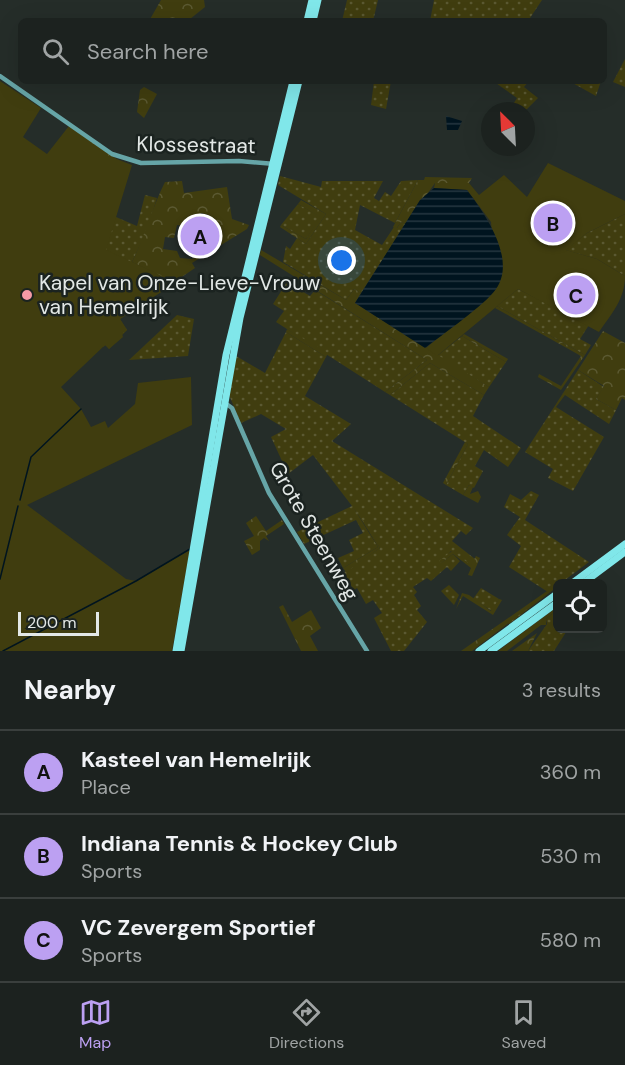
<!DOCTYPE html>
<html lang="en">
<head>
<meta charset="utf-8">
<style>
  :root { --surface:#1c221f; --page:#292f2c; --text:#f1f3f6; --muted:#a0a4a4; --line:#3a3f3d; --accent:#bca0f2 }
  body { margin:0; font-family:"DM Sans",sans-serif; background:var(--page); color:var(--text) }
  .controls { position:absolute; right:18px; bottom:18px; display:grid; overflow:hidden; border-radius:9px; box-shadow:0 6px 24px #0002 }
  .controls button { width:54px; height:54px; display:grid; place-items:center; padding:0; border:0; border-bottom:2px solid var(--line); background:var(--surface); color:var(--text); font:30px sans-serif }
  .compass { position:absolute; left:481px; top:102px; width:54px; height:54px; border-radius:50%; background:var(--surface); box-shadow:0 6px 24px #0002; rotate:336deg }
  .scale { position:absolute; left:18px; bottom:15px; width:81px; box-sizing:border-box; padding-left:6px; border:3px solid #e3e8e6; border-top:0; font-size:16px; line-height:21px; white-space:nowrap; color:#e3e8e6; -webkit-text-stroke:4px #1b2320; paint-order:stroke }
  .you { position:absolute; left:342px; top:261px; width:21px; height:21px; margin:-15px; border:4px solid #fff; border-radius:50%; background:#1a73e8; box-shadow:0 0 0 9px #1a73e833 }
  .badge { display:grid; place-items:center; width:39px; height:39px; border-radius:50%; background:var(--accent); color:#111; font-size:20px; font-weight:700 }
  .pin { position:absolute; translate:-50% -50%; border:3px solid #fff; box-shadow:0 2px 6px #0006 }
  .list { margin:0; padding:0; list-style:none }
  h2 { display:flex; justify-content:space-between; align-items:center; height:78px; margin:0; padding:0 24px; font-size:26px }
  h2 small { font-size:20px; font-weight:400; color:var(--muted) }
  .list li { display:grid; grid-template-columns:39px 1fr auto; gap:18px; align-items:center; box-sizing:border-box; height:84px; padding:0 24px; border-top:2px solid var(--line) }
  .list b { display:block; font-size:22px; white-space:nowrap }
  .list p { margin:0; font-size:20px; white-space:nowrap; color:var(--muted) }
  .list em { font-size:20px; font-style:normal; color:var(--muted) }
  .icon { flex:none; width:33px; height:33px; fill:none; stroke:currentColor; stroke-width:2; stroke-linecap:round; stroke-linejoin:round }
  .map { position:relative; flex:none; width:625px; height:651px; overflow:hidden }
  .search { position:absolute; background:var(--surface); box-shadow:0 6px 24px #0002; left:18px; right:18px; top:18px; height:66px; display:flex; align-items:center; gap:15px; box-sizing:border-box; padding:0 21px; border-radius:9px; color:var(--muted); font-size:22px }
  .sheet { height:330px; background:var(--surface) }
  nav { display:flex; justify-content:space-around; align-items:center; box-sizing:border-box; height:84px; border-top:2px solid var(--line); background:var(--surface); font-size:16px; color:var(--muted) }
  nav a { display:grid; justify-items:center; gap:3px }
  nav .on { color:var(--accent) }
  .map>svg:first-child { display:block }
  .grass { fill:url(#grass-dots) }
  .forest { fill:url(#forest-crowns); fill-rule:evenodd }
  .park { fill:#403d0f }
  .water { fill:url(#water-rules) }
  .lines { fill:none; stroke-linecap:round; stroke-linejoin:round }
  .stream { stroke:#00141f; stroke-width:1.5 }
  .secondary { stroke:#66a5a7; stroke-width:4.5 }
  .highway { stroke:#80e7ea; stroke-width:7 }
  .poi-dot { fill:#f49aa6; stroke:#1b2320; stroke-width:2 }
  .labels { text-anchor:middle; stroke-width:5; stroke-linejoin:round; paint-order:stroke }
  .street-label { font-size:21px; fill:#e3e8e6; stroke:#1b2320 }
  .poi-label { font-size:21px; fill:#e3e8e6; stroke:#1b2320; text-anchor:start }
</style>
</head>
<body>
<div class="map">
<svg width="625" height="651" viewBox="0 0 625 651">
  <defs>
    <pattern id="grass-dots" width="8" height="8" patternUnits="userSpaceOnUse" patternTransform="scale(1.5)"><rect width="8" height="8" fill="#403d0f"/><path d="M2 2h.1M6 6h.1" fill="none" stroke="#5b5932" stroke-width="1.8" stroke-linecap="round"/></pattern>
    <pattern id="forest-crowns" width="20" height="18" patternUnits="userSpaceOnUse" patternTransform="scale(1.5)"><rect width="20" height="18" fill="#403d0f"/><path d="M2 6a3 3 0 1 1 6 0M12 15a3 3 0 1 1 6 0" fill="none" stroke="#5b5932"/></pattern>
    <pattern id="water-rules" width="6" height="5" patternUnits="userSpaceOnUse" patternTransform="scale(1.5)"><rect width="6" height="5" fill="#00141f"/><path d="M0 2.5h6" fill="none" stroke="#253640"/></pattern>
  </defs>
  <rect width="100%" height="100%" fill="#252d29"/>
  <g class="grass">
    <path d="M347,0H378L373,21H342Z"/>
    <path d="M434,0H542L528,21H430Z"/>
    <path d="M625,59V87L613,82Z"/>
    <path d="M374,81H391L386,109L371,105Z"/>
    <path d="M493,81H529L524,87L538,98L525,111H509L517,98Z"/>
    <path d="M569,81H601L596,96Z"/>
    <path d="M280,176L321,187L322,181H383L374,198L379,201L385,192L391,196L401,181L418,180L395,223L360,205L355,230L382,245L394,227L397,228L401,222L406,224L361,293L354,289L346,300L283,262L286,246L290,249L297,238L306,244L326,214L278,185Z"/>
    <path d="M145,195L157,198L147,230L132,262L158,274L93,275L109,214L137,226Z"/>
    <path d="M298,204L321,217L306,239L281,225Z"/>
    <path d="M625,214V276L597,259L565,250L587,233Z"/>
    <path d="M287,282L310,296L315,290L427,360L385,392L276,322L284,311L273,304Z"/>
    <path d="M518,289L589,325L580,339L591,345L585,355L497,306Z"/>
    <path d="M177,315L194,319L188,356L129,360Z"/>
    <path d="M286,332L326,357L305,396L351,424L332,441L473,528L466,535L461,531L452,541L475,559L471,566L451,551L441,563L453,554L460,561L451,571L447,567L431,581L427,578L413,587L417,592L414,595L421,606L417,610L427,622L404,651H391L374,618L382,613L373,600L366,604L357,588L354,590L343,573L380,548L353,507L378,547L343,568L338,558L354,551L349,540L363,533L356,520L304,544L297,532L352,506L313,455L288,474L271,437L286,429L261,414L241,423L229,395L236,356L265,373Z"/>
    <path d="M462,336L506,362L489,387L437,356Z"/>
    <path d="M430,363L484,395L473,416L521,448L508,467L484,450L475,466L483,471L474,488L469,485L463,495L446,485L468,444L390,395Z"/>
    <path d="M578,370L604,387L596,399L616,410L609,424L565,395L556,407L604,437L573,491L548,478L553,469L525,452Z"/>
    <path d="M531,491L539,495L525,520L589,562L561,583L558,584L557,587L509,624L507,622L548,592L509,567L521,546L507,535L520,517L504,507L510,494L521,500Z"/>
    <path d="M449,585L459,595L454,605L441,591Z"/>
    <path d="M481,588L499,599L492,611L473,599Z"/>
    <path d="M557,610L558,628L568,629L554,651H528L547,624L546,619Z"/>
  </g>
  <g class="forest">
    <path d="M161,0H204L205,7L190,19L149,21Z"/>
    <path d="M144,87L157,94L144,118L137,112L140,90Z"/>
    <path d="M69,126L121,162L105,212L109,214L93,275L123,297L157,274L132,262C145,236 152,208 165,182L182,181L184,193L227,187L232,219L249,225L247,229L192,263L195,268L120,319L127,330L109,349L106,345L103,347L94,334L83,340L81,337L103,322L30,248L32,246L40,253L61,203L67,195L78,208L93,191L47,157ZM201,213L209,215L208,236L201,254L192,259L180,258L177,251L163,249L165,237L174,238L177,225L184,226L190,231L192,219L200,220Z"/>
    <path d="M425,177L472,178L469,183H435L406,224L401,222L396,229L393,227L418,180H424Z"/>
    <path d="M301,200L326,214L306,244L280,227L281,225L306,239L320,217L298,204Z"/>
    <path d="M261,250L346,300L354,289L361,293L355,303L489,387L484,395L430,363L390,395L385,392L427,360L260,255Z"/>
    <path d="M497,306L585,355L561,390L538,377L539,374L561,386L581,356L495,308Z"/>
    <path d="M287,329L328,353L326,357L286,332Z"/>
    <path d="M603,331L625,343V400L622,398L616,410L596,399L604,386L578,370Z"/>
    <path d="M464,334L508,359L506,362L462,336Z"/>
    <path d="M465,442L468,444L446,485L443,483Z"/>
    <path d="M469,485L473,487L470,494L478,491L481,497L478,503L463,495Z"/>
    <path d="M354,506L380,548L346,572L343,568L378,547Z"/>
    <path d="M256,516L266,531L282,520L284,524L266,536L269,541L264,538L260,541V550L252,555L244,541L254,536L246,523Z"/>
    <path d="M452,551L471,565L476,556L480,558L472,576L468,575L471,568L453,554L441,563L439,561Z"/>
    <path d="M547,591L549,592L472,651H461Z"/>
    <path d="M462,593L469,595L491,611L499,599L502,600L493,615L463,596L456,609Z"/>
    <path d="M283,605L292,622L311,610L321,628L310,636L318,651H301L279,607Z"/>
    <path d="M557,607V610L546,619V625H541L507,651H498Z"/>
    <path d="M537,633L528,651H512Z"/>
  </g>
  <g class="park">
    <path d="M0,81L41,108L23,137L47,154L69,126L109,156L132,165L106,250L160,275L172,285L120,319L127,330L122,334L123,337L109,349L105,345L61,387L81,409L91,427L105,421L108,428L135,404L138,383L191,377L192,425L27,505L126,579L136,581L190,549L172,651H0Z"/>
    <path d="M548,163L625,201V214L587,233L566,250L597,259L625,276C625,299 612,313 599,332L518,289L437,356L426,348L496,289L491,222L467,190L434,188L435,183H469L479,195L504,175L527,197Z"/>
  </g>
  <g class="water">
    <path d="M446,116L462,121L458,130H447Z"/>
    <path d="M434,188L467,190C485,214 517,259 496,289C486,304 442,335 425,348L355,303L420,200Z"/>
  </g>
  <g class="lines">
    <g class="stream">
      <path d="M20,500L31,457L81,409"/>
      <path d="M0,579L18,506"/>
      <path d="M3,651L136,581L190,549"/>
    </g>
    <g class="secondary">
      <path d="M0,76L112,154L141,163L239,161L275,164"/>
      <path d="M225,403L232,408L269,493L367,651"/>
    </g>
    <g class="highway">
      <path d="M307,21L312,0"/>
      <path d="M313,21L318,0"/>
      <path d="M571,584L625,544"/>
      <path d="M582,584L625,552"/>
      <path d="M176,651L226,355L293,81"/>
      <path d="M181,651L240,318L299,81"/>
      <path d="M479,651L558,593"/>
      <path d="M491,651L558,602"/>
    </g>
  </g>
  <circle class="poi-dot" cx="27" cy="295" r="6"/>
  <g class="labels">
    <g class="street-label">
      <text transform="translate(196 145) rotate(1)" y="7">Klossestraat</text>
      <text transform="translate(314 531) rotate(60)" y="7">Grote Steenweg</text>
    </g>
    <g class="poi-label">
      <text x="39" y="290">Kapel van Onze-Lieve-Vrouw<tspan x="39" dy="24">van Hemelrijk</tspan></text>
    </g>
  </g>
</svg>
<div class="controls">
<button><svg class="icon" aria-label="locate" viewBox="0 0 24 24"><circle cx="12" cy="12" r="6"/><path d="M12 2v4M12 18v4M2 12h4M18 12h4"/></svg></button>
</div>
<svg class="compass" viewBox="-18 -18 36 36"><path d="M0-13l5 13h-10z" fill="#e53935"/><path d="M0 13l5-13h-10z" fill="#a0a4a4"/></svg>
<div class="scale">200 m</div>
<div class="you"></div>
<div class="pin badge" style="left:200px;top:236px">A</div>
<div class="pin badge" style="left:553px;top:223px">B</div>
<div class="pin badge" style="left:576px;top:295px">C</div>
<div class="search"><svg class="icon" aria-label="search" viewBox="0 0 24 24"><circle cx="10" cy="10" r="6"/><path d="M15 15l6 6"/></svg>Search here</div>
</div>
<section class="sheet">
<h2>Nearby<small>3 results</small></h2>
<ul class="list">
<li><span class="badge">A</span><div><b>Kasteel van Hemelrijk</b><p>Place</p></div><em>360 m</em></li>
<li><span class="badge">B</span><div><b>Indiana Tennis &amp; Hockey Club</b><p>Sports</p></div><em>530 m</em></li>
<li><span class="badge">C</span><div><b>VC Zevergem Sportief</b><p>Sports</p></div><em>580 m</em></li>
</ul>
</section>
<nav>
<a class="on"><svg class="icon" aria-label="map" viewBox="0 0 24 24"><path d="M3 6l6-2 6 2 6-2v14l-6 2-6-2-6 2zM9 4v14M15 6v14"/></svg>Map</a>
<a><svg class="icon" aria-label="directions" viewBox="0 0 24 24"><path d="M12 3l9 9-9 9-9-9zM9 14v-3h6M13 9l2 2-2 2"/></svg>Directions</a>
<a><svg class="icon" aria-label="saved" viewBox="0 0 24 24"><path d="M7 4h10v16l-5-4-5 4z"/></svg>Saved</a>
</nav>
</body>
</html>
